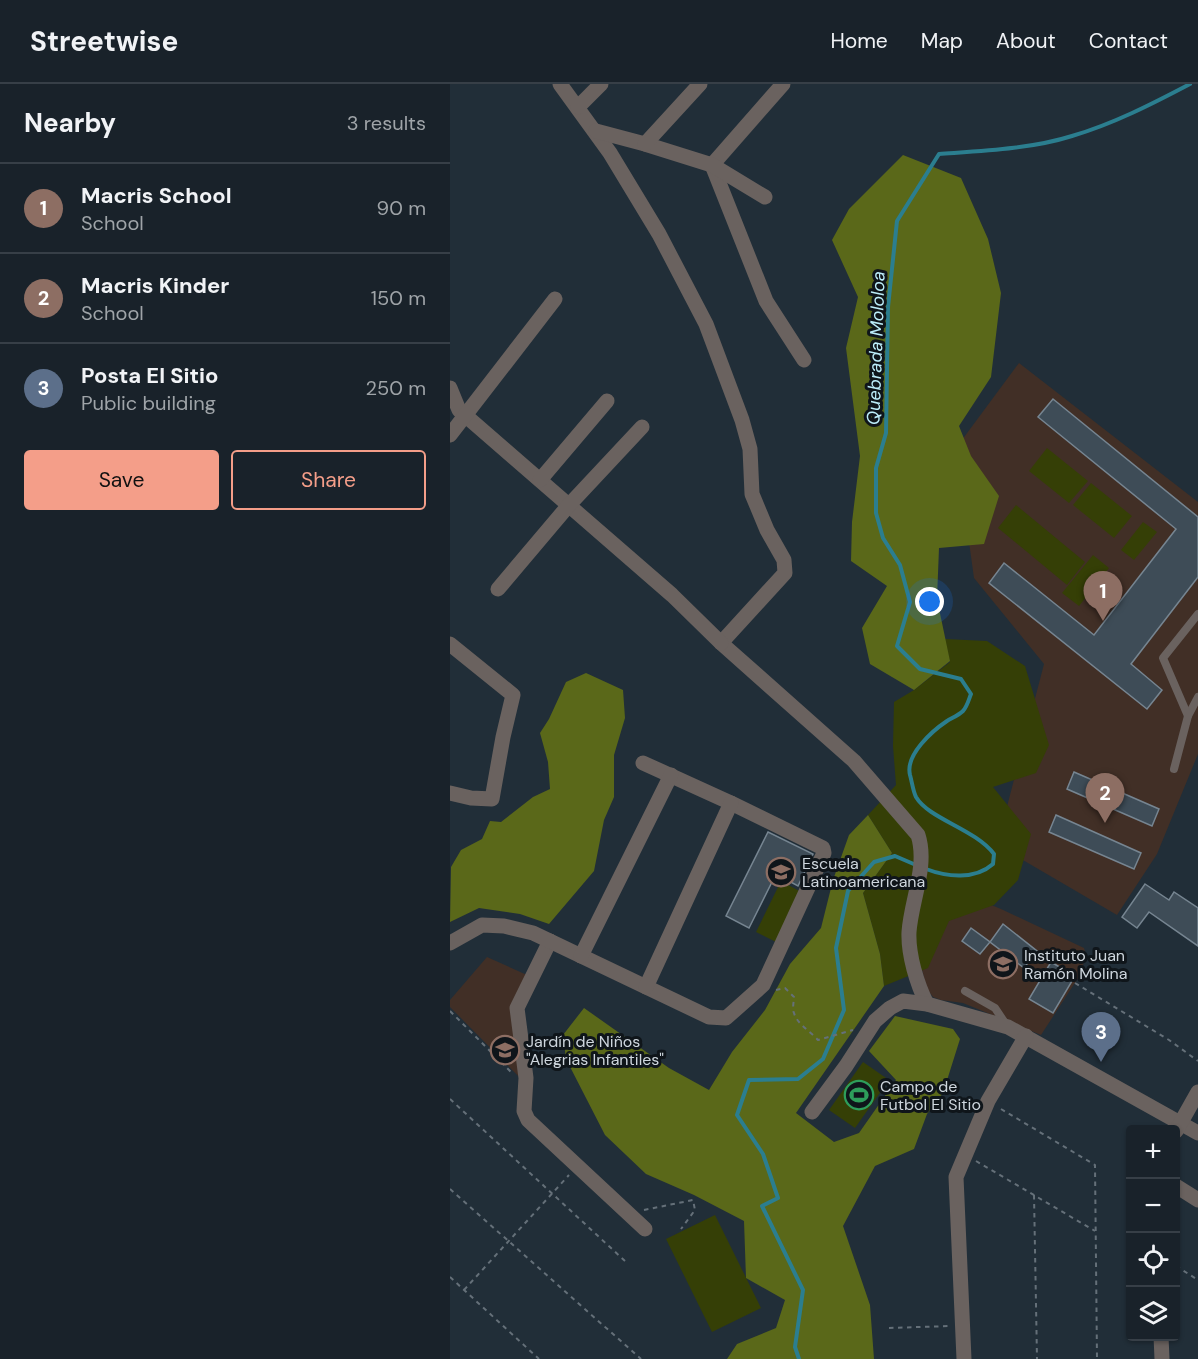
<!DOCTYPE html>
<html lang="en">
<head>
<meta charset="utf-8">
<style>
  :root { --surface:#19222a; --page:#262f36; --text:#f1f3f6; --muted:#9fa4a8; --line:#373f47; --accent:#f49e89 }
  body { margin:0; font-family:"DM Sans",sans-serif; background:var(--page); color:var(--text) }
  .controls { position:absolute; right:18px; bottom:18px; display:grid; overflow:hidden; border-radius:6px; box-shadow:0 2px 4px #0004 }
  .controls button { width:54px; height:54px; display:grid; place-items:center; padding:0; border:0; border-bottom:2px solid var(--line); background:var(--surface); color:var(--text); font:30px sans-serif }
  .you { position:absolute; left:480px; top:518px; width:21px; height:21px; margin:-15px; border:4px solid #fff; border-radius:50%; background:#1a73e8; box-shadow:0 0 0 9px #1a73e833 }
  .badge { display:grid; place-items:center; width:39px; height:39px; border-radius:50%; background:var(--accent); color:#fff; font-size:20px; font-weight:700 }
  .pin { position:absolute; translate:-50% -50px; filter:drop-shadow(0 2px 3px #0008) }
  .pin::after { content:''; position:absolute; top:32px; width:21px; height:18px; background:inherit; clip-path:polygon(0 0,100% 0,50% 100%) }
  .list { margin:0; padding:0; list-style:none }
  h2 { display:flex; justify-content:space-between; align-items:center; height:78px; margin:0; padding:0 24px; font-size:26px }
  h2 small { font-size:20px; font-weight:400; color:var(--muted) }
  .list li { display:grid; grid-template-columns:39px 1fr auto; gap:18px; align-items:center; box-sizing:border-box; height:90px; padding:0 24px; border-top:2px solid var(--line) }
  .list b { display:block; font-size:22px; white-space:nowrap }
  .list p { margin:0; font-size:20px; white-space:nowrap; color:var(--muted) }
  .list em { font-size:20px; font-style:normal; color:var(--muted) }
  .actions { display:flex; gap:12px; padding:18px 24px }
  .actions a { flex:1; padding:14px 0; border:2px solid var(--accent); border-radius:6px; text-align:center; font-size:21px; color:var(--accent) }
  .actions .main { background:var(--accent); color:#111 }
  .icon { flex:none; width:33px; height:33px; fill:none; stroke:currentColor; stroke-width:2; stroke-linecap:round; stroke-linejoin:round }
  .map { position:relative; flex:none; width:748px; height:1275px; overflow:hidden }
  header { display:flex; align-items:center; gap:36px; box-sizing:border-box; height:84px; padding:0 30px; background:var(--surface); border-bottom:2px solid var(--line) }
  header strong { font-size:28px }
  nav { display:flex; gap:33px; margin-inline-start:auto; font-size:21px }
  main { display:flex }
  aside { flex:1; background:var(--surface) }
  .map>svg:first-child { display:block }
  .education { fill:#412f26 }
  .green { fill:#353f06 }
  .forest { fill:#5a6819 }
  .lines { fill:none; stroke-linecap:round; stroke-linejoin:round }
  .stream { stroke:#2b7e8f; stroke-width:4 }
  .building { fill:#3e4c57; stroke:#768591; stroke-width:1.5 }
  .path { stroke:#657079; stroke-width:2; stroke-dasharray:4.5 4.5; stroke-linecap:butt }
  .service { stroke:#6a625f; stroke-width:8 }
  .minor { stroke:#6a625f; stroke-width:15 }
  .tertiary { stroke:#6a625f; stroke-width:15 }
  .labels { text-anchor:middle; stroke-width:6; stroke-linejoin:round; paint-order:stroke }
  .poi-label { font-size:16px; fill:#ced6dd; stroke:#0f151a; text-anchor:start }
  .water-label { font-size:18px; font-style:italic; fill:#bdeefa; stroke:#0f151a }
</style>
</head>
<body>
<header>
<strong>Streetwise</strong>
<nav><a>Home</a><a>Map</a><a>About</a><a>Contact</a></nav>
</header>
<main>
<aside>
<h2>Nearby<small>3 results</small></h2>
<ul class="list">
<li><span class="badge" style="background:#8d6e63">1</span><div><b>Macris School</b><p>School</p></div><em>90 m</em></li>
<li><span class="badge" style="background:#8d6e63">2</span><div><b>Macris Kinder</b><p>School</p></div><em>150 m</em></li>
<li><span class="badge" style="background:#5c6f8a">3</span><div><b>Posta El Sitio</b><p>Public building</p></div><em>250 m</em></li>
</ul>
<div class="actions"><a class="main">Save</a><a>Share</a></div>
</aside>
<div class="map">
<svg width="748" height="1275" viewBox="0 0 748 1275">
  <rect width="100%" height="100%" fill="#212e38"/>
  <g class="education">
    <path d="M569,279L748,418V670L707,770L667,831L547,761L594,580L524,494L506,364Z"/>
    <path d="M478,795L551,825L634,864L636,871L630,891L591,951L513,919L491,916L483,913L477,905L467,867Z"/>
    <path d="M37,873L77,891L63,922L74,998L0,923V916Z"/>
  </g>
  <g class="green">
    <path d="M597,364L638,397L619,419L579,387Z"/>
    <path d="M641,399L682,432L664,454L623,421Z"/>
    <path d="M566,421L635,478L617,501L548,444Z"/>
    <path d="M693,438L707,448L684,476L671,466Z"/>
    <path d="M643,471L659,484L629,522L612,509Z"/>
    <path d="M495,555L537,557L575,582L599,661L586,689L543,703L581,750L568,796L544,821L499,837L478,884L434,902L430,870L413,809L442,769L418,731L446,701L443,662L444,618L464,606L500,578Z"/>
    <path d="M331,797L353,809L328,859L306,848Z"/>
    <path d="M413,978L439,996L405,1044L379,1026Z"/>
    <path d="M265,1131L311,1224L262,1248L216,1155Z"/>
  </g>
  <g class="forest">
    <path d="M453,71L511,94L538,155L551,209L541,293L509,342L521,372L549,412L534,460L489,464L487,515L500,577L464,606L420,580L412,544L437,502L401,477L402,438L410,372L396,264L408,213L382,156L399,125Z"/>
    <path d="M136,589L173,606L175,634L164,671V713L154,736L144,787L99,840L70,830L29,824L0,838L1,783L11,766L32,755L40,737L51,738L83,713L100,705L98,678L90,649L99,635L116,598Z"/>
    <path d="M418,731L442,769L413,809L430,870L434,902L346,1029L384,1058L409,1049L446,996L419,967L445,932L503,945L510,955L493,1009L477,1030L464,1065L425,1082L393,1142L420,1221L424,1275H277L287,1260L326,1244L335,1216L296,1194L294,1137L244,1111L196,1090L155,1051L116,975L113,951L134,924L219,984L259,1006L282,968L315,926L340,880L371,844L383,796L399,751Z"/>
  </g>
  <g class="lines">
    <g class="stream">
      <path d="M476,785C497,793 525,796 543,780L544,770C525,745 479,735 466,713C463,707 462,698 460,691C455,671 482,647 497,637C502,634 509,631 513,627C517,623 519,615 521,610L511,595L470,585L447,562L460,518L450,481L433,454L426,429V384L436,349L438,223L447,137L489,70C531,67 581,65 622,52C663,40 702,20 740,0"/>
      <path d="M349,1275L345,1263L353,1206L312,1122L328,1114L313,1070L287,1031L299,996L348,995L373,975L394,926L386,864L398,807L424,778L445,772L466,781"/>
    </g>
  </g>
  <g class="building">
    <path d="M603,315L748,433V493L681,580L712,606L697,625L539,499L554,479L644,551L726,445L588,333Z"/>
    <path d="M624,688L709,725L702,742L617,705Z"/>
    <path d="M606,731L691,769L684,785L599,748Z"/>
    <path d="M318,748L363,770L348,802L326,790L299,844L276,832Z"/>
    <path d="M695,800L719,816L724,808L748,824V862L699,828L687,844L672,833Z"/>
    <path d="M553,840L587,867L574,884L540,858Z"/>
    <path d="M521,844L540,858L530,870L512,857Z"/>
    <path d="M601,878L625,892L603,929L579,915Z"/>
  </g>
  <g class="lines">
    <g class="path">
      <path d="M625,899L719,956L748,977"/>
      <path d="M326,906L335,904L344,913C344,917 342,925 344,929C347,940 361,948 368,956L403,946"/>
      <path d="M0,927L61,988"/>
      <path d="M0,1015L175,1177"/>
      <path d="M551,1025L645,1081L647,1275"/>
      <path d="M526,1077L645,1147"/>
      <path d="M0,1105L191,1275"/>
      <path d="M584,1111L587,1275"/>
      <path d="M194,1126L243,1116L245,1126L231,1145"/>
      <path d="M726,1182L748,1196"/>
      <path d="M0,1193L89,1275"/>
      <path d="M14,1206L119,1091"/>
      <path d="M439,1244L500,1242"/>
    </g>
    <g class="service">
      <path d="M738,632L748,613"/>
      <path d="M724,685L738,632L713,574L748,530"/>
      <path d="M515,907L545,924L555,939"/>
    </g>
    <g class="minor">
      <path d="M110,0L160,69L209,150L256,240L292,336L300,365L302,410L317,446L334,476L335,489L271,559L404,677L468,751C478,782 461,817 459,848C458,871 467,900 477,920"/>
      <path d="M333,0L262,81L316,217L354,276"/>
      <path d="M128,23L151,0"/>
      <path d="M146,47L195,60L262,81L315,113"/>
      <path d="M195,60L250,0"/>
      <path d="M0,304L9,326L16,332L222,511L271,559"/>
      <path d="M0,351L105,215"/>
      <path d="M90,396L157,317"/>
      <path d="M48,505L119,421L192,343"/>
      <path d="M0,560L63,611L53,653L42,715L21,714L0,709"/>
      <path d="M100,857L67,924L76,994L74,1027L78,1036L195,1145"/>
      <path d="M0,859L32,841L54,842L83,849L259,933L276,934L313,901L374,769L373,764L281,719L193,679"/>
      <path d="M131,872L221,691"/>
      <path d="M196,903L281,719"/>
      <path d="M362,1028L396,982L425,937L440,924L453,917L477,920L558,943L748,1049"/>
      <path d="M726,1102L748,1116"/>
      <path d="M514,1275L506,1093L538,1017L576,952"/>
    </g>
    <g class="tertiary">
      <path d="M726,1047L748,1008"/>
      <path d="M711,1252L712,1275"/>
    </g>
  </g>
  <defs>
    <g id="school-ring" transform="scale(1.5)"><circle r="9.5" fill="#0f151a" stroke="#8d6e63" stroke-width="1.5"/><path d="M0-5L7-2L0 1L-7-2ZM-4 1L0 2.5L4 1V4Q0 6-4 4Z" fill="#8d6e63"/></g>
    <g id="stadium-ring" transform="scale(1.5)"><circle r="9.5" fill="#0f151a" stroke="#2e9e5b" stroke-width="1.5"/><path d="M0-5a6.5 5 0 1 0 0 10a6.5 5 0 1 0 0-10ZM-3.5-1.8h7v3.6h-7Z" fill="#2e9e5b"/></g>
  </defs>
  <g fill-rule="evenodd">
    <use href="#school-ring" x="331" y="788"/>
    <use href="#school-ring" x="553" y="880"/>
    <use href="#school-ring" x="55" y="966"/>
    <use href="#stadium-ring" x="409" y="1011"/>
  </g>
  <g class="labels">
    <g class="poi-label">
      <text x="352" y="785">Escuela<tspan x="352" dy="18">Latinoamericana</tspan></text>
      <text x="574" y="877">Instituto Juan<tspan x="574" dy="18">Ramón Molina</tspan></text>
      <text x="76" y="963">Jardín de Niños<tspan x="76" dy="18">"Alegrias Infantiles"</tspan></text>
      <text x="430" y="1008">Campo de<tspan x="430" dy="18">Futbol El Sitio</tspan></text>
    </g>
    <g class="water-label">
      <text transform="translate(426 264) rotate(-88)" y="6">Quebrada Mololoa</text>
    </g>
  </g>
</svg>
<div class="controls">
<button>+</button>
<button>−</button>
<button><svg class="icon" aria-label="locate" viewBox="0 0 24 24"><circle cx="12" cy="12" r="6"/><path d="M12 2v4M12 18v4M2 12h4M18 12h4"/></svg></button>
<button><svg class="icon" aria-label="layers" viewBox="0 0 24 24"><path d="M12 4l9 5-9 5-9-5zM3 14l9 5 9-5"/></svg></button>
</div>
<div class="you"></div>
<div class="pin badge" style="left:653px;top:537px;background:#8d6e63">1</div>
<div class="pin badge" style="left:655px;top:739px;background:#8d6e63">2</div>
<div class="pin badge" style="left:651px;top:978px;background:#5c6f8a">3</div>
</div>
</main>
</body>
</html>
